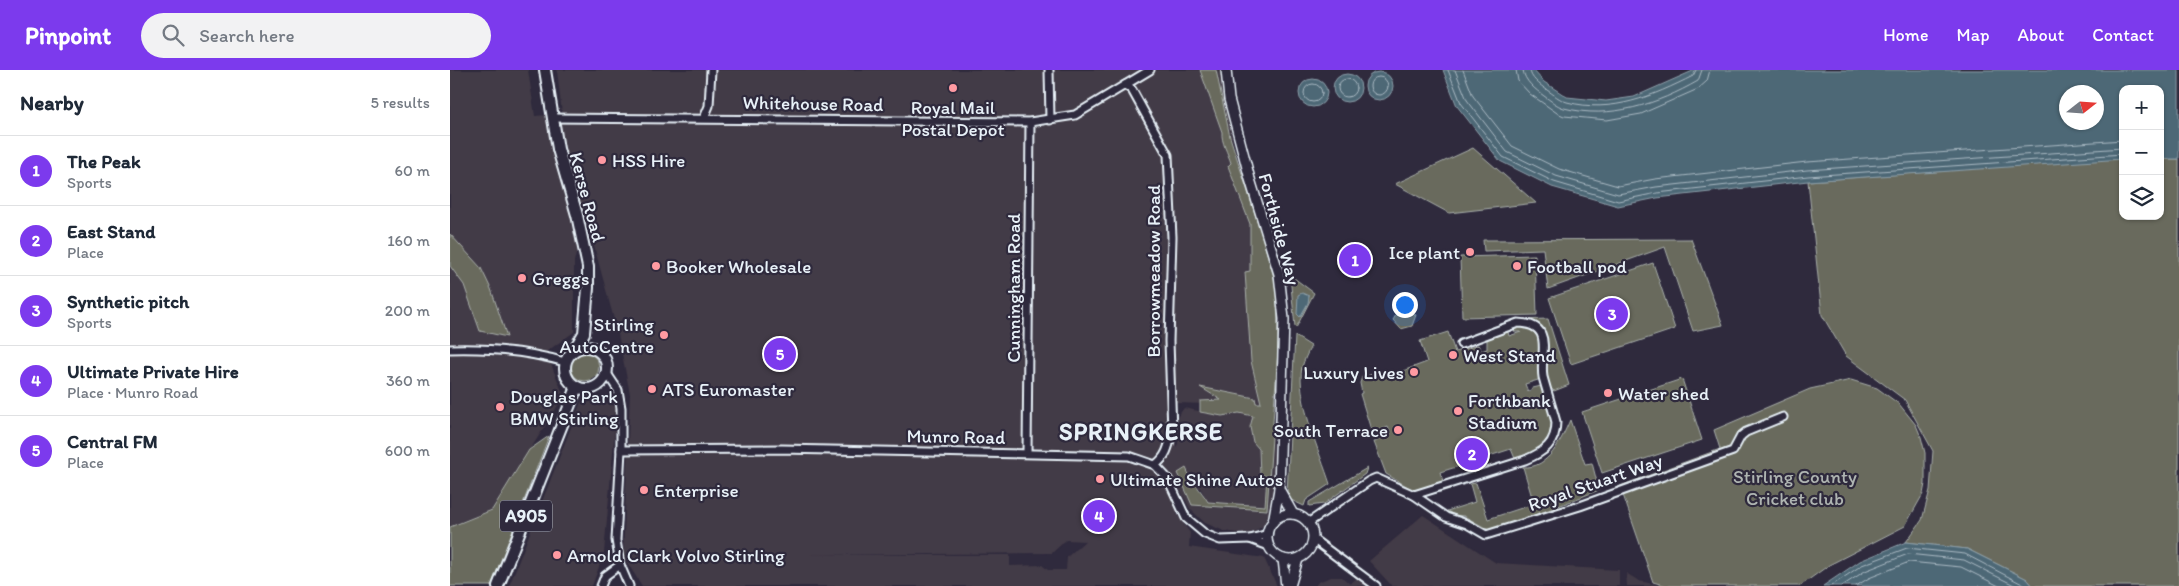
<!DOCTYPE html>
<html lang="en">
<head>
<meta charset="utf-8">
<style>
  :root { --surface:#fff; --page:#f2f2f3; --text:#1f2937; --muted:#747a83; --line:#e0e1e3; --accent:#7c3aed }
  body { margin:0; font-family:Itim,sans-serif; background:var(--page); color:var(--text) }
  .controls { position:absolute; right:15px; top:15px; display:grid; overflow:hidden; border-radius:10px; box-shadow:0 1px 4px #0004 }
  .controls button { width:45px; height:45px; display:grid; place-items:center; padding:0; border:0; border-bottom:1px solid var(--line); background:var(--surface); color:var(--text); font:25px sans-serif }
  .compass { position:absolute; left:1609px; top:15px; width:45px; height:45px; border-radius:50%; background:var(--surface); box-shadow:0 1px 4px #0004; rotate:73deg }
  .you { position:absolute; left:954px; top:234px; width:18px; height:18px; margin:-12px; border:4px solid #fff; border-radius:50%; background:#1a73e8; box-shadow:0 0 0 8px #1a73e833 }
  .badge { display:grid; place-items:center; width:32px; height:32px; border-radius:50%; background:var(--accent); color:#fff; font-size:16px; font-weight:700 }
  .pin { position:absolute; translate:-50% -50%; border:2px solid #fff; box-shadow:0 1px 5px #0006 }
  .list { margin:0; padding:0; list-style:none }
  h2 { display:flex; justify-content:space-between; align-items:center; height:65px; margin:0; padding:0 20px; font-size:21px }
  h2 small { font-size:16px; font-weight:400; color:var(--muted) }
  .list li { display:grid; grid-template-columns:32px 1fr auto; gap:15px; align-items:center; box-sizing:border-box; height:70px; padding:0 20px; border-top:1px solid var(--line) }
  .list b { display:block; font-size:19px; white-space:nowrap }
  .list p { margin:0; font-size:16px; white-space:nowrap; color:var(--muted) }
  .list em { font-size:16px; font-style:normal; color:var(--muted) }
  .icon { flex:none; width:28px; height:28px; fill:none; stroke:currentColor; stroke-width:2; stroke-linecap:round; stroke-linejoin:round }
  .map { position:relative; flex:none; width:1729px; height:516px; overflow:hidden }
  header { display:flex; align-items:center; gap:30px; box-sizing:border-box; height:70px; padding:0 25px; background:var(--accent); color:#fff }
  header strong { font-size:24px }
  nav { display:flex; gap:28px; margin-inline-start:auto; font-size:18px }
  .search { width:350px; height:45px; background:var(--page); display:flex; align-items:center; gap:12px; box-sizing:border-box; padding:0 18px; border-radius:28px; color:var(--muted); font-size:19px }
  main { display:flex }
  aside { flex:1; background:var(--surface) }
  .map>svg:first-child { display:block }
  .built { fill:#423a46; fill-rule:evenodd }
  .green { fill:#696b5d; stroke:#a8aeaa }
  .water { fill:#4e6876; stroke:#8c9faa; fill-rule:evenodd }
  .lines { fill:none; stroke-linecap:round; stroke-linejoin:round }
  .shore { stroke:#aabac4; stroke-width:1 }
  .minor-casing { stroke:#e8f1f8; stroke-width:11 }
  .tertiary-casing { stroke:#e8f1f8; stroke-width:12 }
  .primary-casing { stroke:#e8f1f8; stroke-width:14 }
  .minor { stroke:#2f2a3d; stroke-width:7 }
  .tertiary { stroke:#2f2a3d; stroke-width:9 }
  .primary { stroke:#2f2a3d; stroke-width:10 }
  .poi-dot { fill:#ff9aa2; stroke:#2f2a3d; stroke-width:2 }
  .labels { text-anchor:middle; stroke-width:4.5; stroke-linejoin:round; paint-order:stroke }
  .shield { fill:#2f2a3d; stroke:#b0b5c0; stroke-width:1 }
  .shield-label { font-size:18px; font-weight:bold; fill:#e8f1f8 }
  .street-label { font-size:19px; fill:#e8f1f8; stroke:#2f2a3d }
  .poi-label { font-size:19px; fill:#e8f1f8; stroke:#2f2a3d; text-anchor:start }
  .park-label { font-size:19px; fill:#afb5b2; stroke:#2f2a3d }
  .district-label { font-size:24px; font-weight:bold; letter-spacing:1px; fill:#e8f1f8; stroke:#2f2a3d }
</style>
</head>
<body>
<header>
<strong>Pinpoint</strong>
<div class="search"><svg class="icon" aria-label="search" viewBox="0 0 24 24"><circle cx="10" cy="10" r="6"/><path d="M15 15l6 6"/></svg>Search here</div>
<nav><a>Home</a><a>Map</a><a>About</a><a>Contact</a></nav>
</header>
<main>
<aside>
<h2>Nearby<small>5 results</small></h2>
<ul class="list">
<li><span class="badge">1</span><div><b>The Peak</b><p>Sports</p></div><em>60 m</em></li>
<li><span class="badge">2</span><div><b>East Stand</b><p>Place</p></div><em>160 m</em></li>
<li><span class="badge">3</span><div><b>Synthetic pitch</b><p>Sports</p></div><em>200 m</em></li>
<li><span class="badge">4</span><div><b>Ultimate Private Hire</b><p>Place · Munro Road</p></div><em>360 m</em></li>
<li><span class="badge">5</span><div><b>Central FM</b><p>Place</p></div><em>600 m</em></li>
</ul>
</aside>
<div class="map">
<svg width="1729" height="516" viewBox="0 0 1729 516">
  <rect width="100%" height="100%" fill="#2f2a3d"/>
  <filter id="ink" filterUnits="userSpaceOnUse"><feTurbulence type="fractalNoise" baseFrequency=".02" numOctaves="2"/><feDisplacementMap in="SourceGraphic" scale="10" xChannelSelector="R" yChannelSelector="G"/><feConvolveMatrix kernelMatrix="1 2 1 2 8 2 1 2 1" color-interpolation-filters="sRGB"/></filter>
  <g filter="url(#ink)">
    <g class="built">
      <path d="M0,0H78L85,46L112,44L107,0H771L784,81L823,211L818,336L726,333V377L728,374V346L734,338L772,346L789,343L803,346L800,357L803,372L809,379L810,405L817,406L815,436L758,432L751,419L739,407L736,398L728,403L743,435L816,440L822,363L826,403L824,431L814,455L804,462L795,464L774,461L755,453L740,439L727,414V444L740,463L739,477L814,488L827,516H192L173,486L180,324L168,264L137,150L124,191V262L96,282L114,326L42,440L0,457ZM616,470L635,471L617,487L616,500H598L592,495L560,496V485H360L602,483Z"/>
      <path d="M134,324L167,337L154,483L142,516H59Z"/>
      <path d="M973,445L1046,493L1169,500V516H942L919,491Z"/>
      <path d="M1176,503L1189,511L1213,516H1177Z"/>
      <path d="M909,506L918,516H865L868,512L881,507H892L900,514Z"/>
    </g>
    <g class="green">
      <path d="M750,0H766L780,67L810,159L827,218L828,280L817,440L742,435L728,403L736,398C741,411 751,420 758,432L815,436L817,406L810,405L809,379L803,372L800,357L803,346L789,343L772,346L750,342V331L771,330L750,317L805,328L806,333H811L801,291L795,202L800,201V154L778,96L781,93C778,83 771,72 772,62Z"/>
      <path d="M1023,78L1086,133L999,143L945,114Z"/>
      <path d="M1657,89H1673V146H1710V89H1729V516H1583L1577,509L1517,479L1456,472L1472,450L1480,420L1483,381L1455,330L1396,286L1372,245L1358,111Z"/>
      <path d="M0,164L31,198L41,219L57,267L30,261L14,215L0,196Z"/>
      <path d="M1241,169L1273,255L1243,261L1215,177L1098,219L1093,179L1034,181L1033,170Z"/>
      <path d="M1085,185L1087,245L1012,247L1010,187Z"/>
      <path d="M1203,193L1225,259L1121,294L1099,228Z"/>
      <path d="M840,205L864,223L846,258L845,257Z"/>
      <path d="M953,237L966,245L962,256L951,259L943,250L949,240L951,241Z"/>
      <path d="M1098,249L1119,315L1104,321L1098,316L1088,260L1066,253V250Z"/>
      <path d="M1068,257C1097,256 1093,291 1088,310L1075,314L1078,322L1083,318L1091,316C1097,335 1112,365 1091,382C1085,386 1073,389 1066,391L1061,379L1033,388V391L1017,396L1016,394L990,402L994,414L965,421L936,404L924,372L927,371L926,368L941,364L938,357L925,362L924,359L921,360L910,324L912,323L910,313L912,307L936,301L940,302L942,305L977,292L970,271L998,262L1005,282L1028,275L1031,281L1037,279V268L1058,262L1059,266L1071,262H1065L1064,259Z"/>
      <path d="M845,266L861,276C858,282 854,290 852,297C846,329 870,383 880,414L856,430L854,436L841,430L837,424Z"/>
      <circle cx="135" cy="297" r="14"/>
      <path d="M1232,309L1252,370L1152,403L1132,342Z"/>
      <path d="M1401,310L1427,318L1449,334L1466,355L1471,367L1475,383V414L1473,424L1455,456L1379,495L1350,516H1217L1203,512L1170,416L1270,379L1264,360L1360,319Z"/>
      <path d="M1120,350L1135,394L1142,393L1149,420L1093,442L1039,460L1014,446L1004,445L997,441L1025,432L1020,414L1026,413L1038,449L1084,434L1073,397C1099,399 1111,370 1120,350Z"/>
      <path d="M99,366L41,516H0V457L42,440L79,380Z"/>
      <path d="M917,398L915,404L874,434L859,436V432Z"/>
    </g>
    <g class="water">
      <path d="M993,0H1083L1094,12L1117,27L1156,31L1184,27L1245,0H1729V89H1710V19H1673V89L1358,111L1207,128L1168,136L1102,117L1050,91L1007,36ZM1616,22H1646V52H1616Z"/>
      <circle cx="929" cy="16" r="14"/>
      <circle cx="897" cy="18" r="14"/>
      <circle cx="863" cy="23" r="14"/>
      <path d="M852,223L859,226L858,233L850,247L847,244L848,225Z"/>
      <path d="M1456,472L1517,479L1577,509L1583,516H1373L1410,491Z"/>
    </g>
    <g class="lines">
      <g class="shore">
        <path d="M998,0L1011,33L1053,87L1104,112L1168,131L1207,123L1358,106L1673,84"/>
        <path d="M1005,0L1017,30L1057,82L1106,106L1168,124L1206,117L1357,100L1673,78"/>
        <path d="M1013,0L1023,26L1062,76L1109,99L1168,116L1205,109L1357,92L1673,70"/>
        <path d="M1066,0L1068,11L1080,24L1107,43L1114,46L1157,50L1191,44L1248,19L1257,11L1260,0"/>
        <path d="M1073,0C1074,11 1086,20 1094,26C1100,30 1107,36 1114,38C1160,50 1208,34 1248,11L1252,0"/>
        <path d="M1080,0C1080,8 1090,15 1097,20C1103,24 1110,30 1117,32C1162,44 1203,26 1243,6L1246,0"/>
        <circle cx="929" cy="16" r="9"/>
        <circle cx="897" cy="18" r="9"/>
        <circle cx="863" cy="23" r="9"/>
        <path d="M1381,516L1412,495L1457,478L1515,484L1576,516"/>
        <path d="M1392,516L1415,501L1458,484L1514,490L1566,516"/>
        <path d="M1406,516L1419,508L1459,492L1511,497L1549,516"/>
      </g>
      <g class="minor-casing">
        <g id="minor">
          <path d="M599,0L600,50"/>
          <path d="M675,15L682,20L718,85L722,167L719,271L722,362C719,375 717,387 705,395"/>
          <path d="M102,48L580,52L625,45L700,0"/>
          <path d="M254,48L259,36L261,0"/>
          <path d="M0,279C39,278 78,281 115,292"/>
          <path d="M156,302L168,320L171,338V380L166,470L170,495L179,516"/>
          <path d="M171,380L332,379L679,386L705,395L718,409L736,448L755,464L770,470L800,469"/>
          <path d="M577,383L580,52"/>
          <path d="M964,425L996,447L1017,454L1036,465L1130,436L1283,381L1291,366L1296,362L1333,347"/>
          <path d="M858,453L919,411L926,408L964,425L1075,390C1094,382 1106,374 1106,352C1102,337 1097,322 1093,307C1089,285 1106,254 1068,253L1011,274"/>
          <path d="M818,464L800,469L819,476"/>
          <path d="M863,469L926,516"/>
          <path d="M151,516L155,506L170,495"/>
        </g>
      </g>
      <g class="tertiary-casing">
        <g id="tertiary">
          <path d="M776,0L779,29L800,109L829,204L834,249L829,419L823,452"/>
          <path d="M829,419L843,444"/>
          <circle cx="840" cy="467" r="23"/>
          <path d="M833,489L836,516"/>
          <path d="M840,516L848,489"/>
        </g>
      </g>
      <g class="primary-casing">
        <g id="primary">
          <path d="M95,0L108,79L127,145L138,197V218L134,263L124,280"/>
          <circle cx="136" cy="298" r="21"/>
          <path d="M48,516L127,317"/>
        </g>
      </g>
      <use href="#minor" class="minor"/>
      <use href="#tertiary" class="tertiary"/>
      <use href="#primary" class="primary"/>
    </g>
  </g>
  <g class="poi-dot">
    <circle cx="503" cy="18" r="5"/>
    <circle cx="152" cy="90" r="5"/>
    <circle cx="1020" cy="182" r="5"/>
    <circle cx="206" cy="196" r="5"/>
    <circle cx="1067" cy="196" r="5"/>
    <circle cx="72" cy="208" r="5"/>
    <circle cx="214" cy="265" r="5"/>
    <circle cx="1003" cy="285" r="5"/>
    <circle cx="964" cy="302" r="5"/>
    <circle cx="202" cy="319" r="5"/>
    <circle cx="1158" cy="323" r="5"/>
    <circle cx="50" cy="337" r="5"/>
    <circle cx="1008" cy="341" r="5"/>
    <circle cx="948" cy="360" r="5"/>
    <circle cx="650" cy="409" r="5"/>
    <circle cx="194" cy="420" r="5"/>
    <circle cx="107" cy="485" r="5"/>
  </g>
  <g class="labels">
    <rect class="shield" x="50" y="430.5" width="52" height="31" rx="4"/>
    <g class="shield-label">
      <text x="76" y="452">A905</text>
    </g>
    <g class="street-label">
      <text transform="translate(363 33) rotate(1)" y="7">Whitehouse Road</text>
      <text transform="translate(138 127) rotate(75)" y="7">Kerse Road</text>
      <text transform="translate(830 159) rotate(75)" y="7">Forthside Way</text>
      <text transform="translate(703 201) rotate(-90)" y="7">Borrowmeadow Road</text>
      <text transform="translate(563 218) rotate(-90)" y="7">Cunningham Road</text>
      <text transform="translate(506 366) rotate(1)" y="7">Munro Road</text>
      <text transform="translate(1145 412) rotate(-19)" y="7">Royal Stuart Way</text>
    </g>
    <g class="poi-label">
      <text x="503" y="44" text-anchor="middle">Royal Mail<tspan x="503" dy="22">Postal Depot</tspan></text>
      <text x="162" y="97">HSS Hire</text>
      <text x="1010" y="189" text-anchor="end">Ice plant</text>
      <text x="216" y="203">Booker Wholesale</text>
      <text x="1077" y="203">Football pod</text>
      <text x="82" y="215">Greggs</text>
      <text x="204" y="261" text-anchor="end">Stirling<tspan x="204" dy="22">AutoCentre</tspan></text>
      <text x="1013" y="292">West Stand</text>
      <text x="954" y="309" text-anchor="end">Luxury Lives</text>
      <text x="212" y="326">ATS Euromaster</text>
      <text x="1168" y="330">Water shed</text>
      <text x="60" y="333">Douglas Park<tspan x="60" dy="22">BMW Stirling</tspan></text>
      <text x="1018" y="337">Forthbank<tspan x="1018" dy="22">Stadium</tspan></text>
      <text x="938" y="367" text-anchor="end">South Terrace</text>
      <text x="660" y="416">Ultimate Shine Autos</text>
      <text x="204" y="427">Enterprise</text>
      <text x="117" y="492">Arnold Clark Volvo Stirling</text>
    </g>
    <g class="park-label">
      <text x="1345" y="413">Stirling County<tspan x="1345" dy="22">Cricket club</tspan></text>
    </g>
    <g class="district-label">
      <text x="691" y="370">SPRINGKERSE</text>
    </g>
  </g>
</svg>
<div class="controls">
<button>+</button>
<button>−</button>
<button><svg class="icon" aria-label="layers" viewBox="0 0 24 24"><path d="M12 4l9 5-9 5-9-5zM3 14l9 5 9-5"/></svg></button>
</div>
<svg class="compass" viewBox="-18 -18 36 36"><path d="M0-13l5 13h-10z" fill="#e53935"/><path d="M0 13l5-13h-10z" fill="#747a83"/></svg>
<div class="you"></div>
<div class="pin badge" style="left:905px;top:190px">1</div>
<div class="pin badge" style="left:1022px;top:384px">2</div>
<div class="pin badge" style="left:1162px;top:244px">3</div>
<div class="pin badge" style="left:649px;top:446px">4</div>
<div class="pin badge" style="left:330px;top:284px">5</div>
</div>
</main>
</body>
</html>
